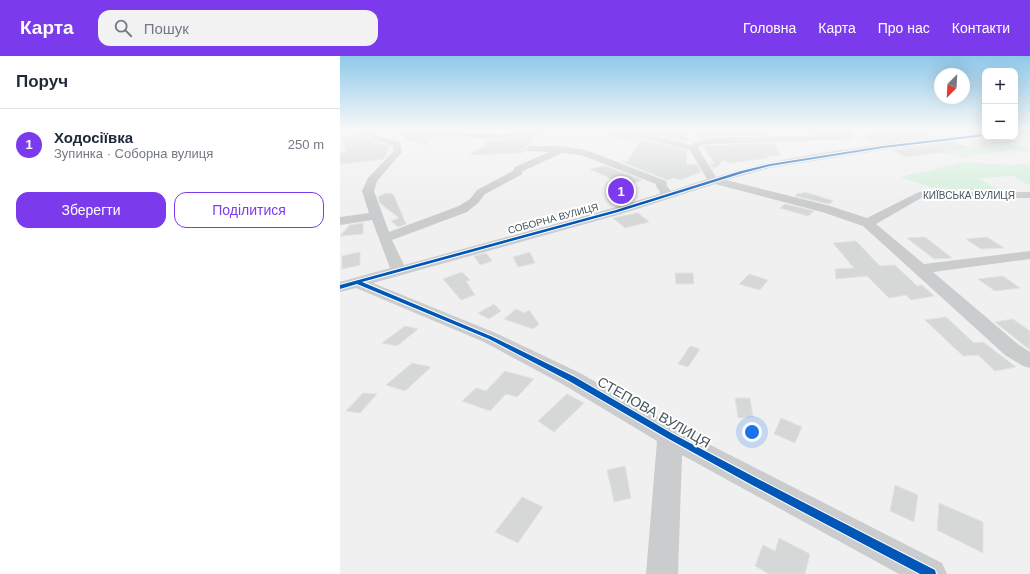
<!DOCTYPE html>
<html lang="uk">
<head>
<meta charset="utf-8">
<style>
  :root { --surface:#fff; --page:#f2f2f3; --text:#1f2937; --muted:#747a83; --line:#e0e1e3; --accent:#7c3aed }
  body { margin:0; font-family:Arial,sans-serif; background:var(--page); color:var(--text) }
  .controls { position:absolute; right:12px; top:12px; display:grid; overflow:hidden; border-radius:8px; box-shadow:0 4px 16px #0002 }
  .controls button { width:36px; height:36px; display:grid; place-items:center; padding:0; border:0; border-bottom:1px solid var(--line); background:var(--surface); color:var(--text); font:20px sans-serif }
  .compass { position:absolute; left:594px; top:12px; width:36px; height:36px; border-radius:50%; background:var(--surface); box-shadow:0 4px 16px #0002; rotate:204deg }
  .you { position:absolute; left:412px; top:376px; width:14px; height:14px; margin:-10px; border:3px solid #fff; border-radius:50%; background:#1a73e8; box-shadow:0 0 0 6px #1a73e833 }
  .badge { display:grid; place-items:center; width:26px; height:26px; border-radius:50%; background:var(--accent); color:#fff; font-size:13px; font-weight:700 }
  .pin { position:absolute; translate:-50% -50%; border:2px solid #fff; box-shadow:0 1px 4px #0006 }
  .list { margin:0; padding:0; list-style:none }
  h2 { display:flex; justify-content:space-between; align-items:center; height:52px; margin:0; padding:0 16px; font-size:17px }
  h2 small { font-size:13px; font-weight:400; color:var(--muted) }
  .list li { display:grid; grid-template-columns:26px 1fr auto; gap:12px; align-items:center; box-sizing:border-box; height:72px; padding:0 16px; border-top:1px solid var(--line) }
  .list b { display:block; font-size:15px; white-space:nowrap }
  .list p { margin:0; font-size:13px; white-space:nowrap; color:var(--muted) }
  .list em { font-size:13px; font-style:normal; color:var(--muted) }
  .actions { display:flex; gap:8px; padding:12px 16px }
  .actions a { flex:1; padding:9px 0; border:1px solid var(--accent); border-radius:12px; text-align:center; font-size:14px; color:var(--accent) }
  .actions .main { background:var(--accent); color:#fff }
  .icon { flex:none; width:22px; height:22px; fill:none; stroke:currentColor; stroke-width:2; stroke-linecap:round; stroke-linejoin:round }
  .map { position:relative; flex:none; width:690px; height:518px; overflow:hidden }
  header { display:flex; align-items:center; gap:24px; box-sizing:border-box; height:56px; padding:0 20px; background:var(--accent); color:#fff }
  header strong { font-size:19px }
  nav { display:flex; gap:22px; margin-inline-start:auto; font-size:14px }
  .search { width:280px; height:36px; background:var(--page); display:flex; align-items:center; gap:10px; box-sizing:border-box; padding:0 14px; border-radius:12px; color:var(--muted); font-size:15px }
  main { display:flex }
  aside { flex:1; background:var(--surface) }
  .map>svg:first-child { display:block }
  .green { fill:#d4efdb }
  .building { fill:#d6d8d8; stroke:#e1e2e3 }
  .lines { fill:none; stroke-linecap:round; stroke-linejoin:round }
  .minor { fill:#caccce; fill-rule:evenodd }
  .cycleway-casing { stroke:#fff; stroke-width:2 }
  .cycleway { fill:#0057b8; fill-rule:evenodd }
  .labels { text-anchor:middle; stroke-width:4; stroke-linejoin:round; paint-order:stroke }
  .far-street-label { font-size:10px; fill:#47555c; stroke:#fff }
  .near-street-label { font-size:14px; fill:#47555c; stroke:#fff }
</style>
</head>
<body>
<header>
<strong>Карта</strong>
<div class="search"><svg class="icon" aria-label="search" viewBox="0 0 24 24"><circle cx="10" cy="10" r="6"/><path d="M15 15l6 6"/></svg>Пошук</div>
<nav><a>Головна</a><a>Карта</a><a>Про нас</a><a>Контакти</a></nav>
</header>
<main>
<aside>
<h2>Поруч<small></small></h2>
<ul class="list">
<li><span class="badge">1</span><div><b>Ходосіївка</b><p>Зупинка · Соборна вулиця</p></div><em>250 m</em></li>
</ul>
<div class="actions"><a class="main">Зберегти</a><a>Поділитися</a></div>
</aside>
<div class="map">
<svg width="690" height="518" viewBox="0 0 690 518">
  <rect width="100%" height="100%" fill="#f0f0f0"/>
  <g class="green">
    <path d="M647,83L690,92V97L672,94L623,101L594,96L632,90L628,86Z"/>
    <path d="M620,106L672,109L690,107V130L673,120L639,122L661,136L594,132L560,121L593,114Z"/>
  </g>
  <g class="building">
    <path d="M268,73H272L274,76L347,95L346,109L357,108L361,116L340,124L334,122L327,124L282,106L288,105L300,85L277,82L279,81L268,79Z"/>
    <path d="M293,73H348L347,86Z"/>
    <path d="M462,73H484L500,75L499,78H470Z"/>
    <path d="M573,73L597,81L537,88L520,79Z"/>
    <path d="M353,74L425,75L428,79L370,80L359,83Z"/>
    <path d="M24,78L32,84L49,90L44,103L0,108V97L6,96L1,81Z"/>
    <path d="M60,78L98,80L87,83L89,89L65,84Z"/>
    <path d="M191,80L193,83L189,89L186,90L184,96L181,97L129,99L149,88H145L148,84H160Z"/>
    <path d="M646,81H663L678,86L640,91L642,84L640,83Z"/>
    <path d="M614,86L631,92L565,101L552,94Z"/>
    <path d="M433,87L441,99L427,100L428,102L389,107L384,104L379,108V110L372,112L370,108H375L363,90Z"/>
    <path d="M265,110L302,124L286,130L250,113Z"/>
    <path d="M463,136L472,138L493,145L489,148L455,140L458,137L461,138Z"/>
    <path d="M46,137L53,138L66,168L58,171L51,165L59,162L40,147L38,141Z"/>
    <path d="M445,148L474,155L468,160L440,152Z"/>
    <path d="M298,157L309,166L285,172L273,162Z"/>
    <path d="M23,167V178L0,180L10,169Z"/>
    <path d="M585,181L612,202L594,203L567,182Z"/>
    <path d="M647,181L664,192L641,193L626,183Z"/>
    <path d="M516,185L540,210L555,209L577,230L582,229L594,240L571,244L566,239L549,242L527,220L496,223L495,213L514,212L493,187Z"/>
    <path d="M20,196V209L2,213V200Z"/>
    <path d="M190,196L195,207L178,211L173,201Z"/>
    <path d="M146,197L152,205L140,209L134,200Z"/>
    <path d="M122,216L130,224L126,225L135,239L121,244L103,223Z"/>
    <path d="M335,217H353L354,228H336Z"/>
    <path d="M409,218L428,224L420,234L399,228Z"/>
    <path d="M663,220L680,232L655,235L638,223Z"/>
    <path d="M154,248L161,255L149,263L138,257Z"/>
    <path d="M176,253L184,257L189,254L199,268L193,273L164,263Z"/>
    <path d="M606,261L634,287L643,286L676,311L655,315L638,299L623,300L585,264Z"/>
    <path d="M673,263L690,275V294L655,266Z"/>
    <path d="M65,270L78,273L57,290L42,287Z"/>
    <path d="M350,290L360,293L348,311L338,308Z"/>
    <path d="M72,307L91,311L65,335L46,329Z"/>
    <path d="M165,315L194,323L177,341L166,338L150,355L122,345L136,332L146,335Z"/>
    <path d="M23,337L37,338L20,357L6,355Z"/>
    <path d="M227,338L244,347L214,376L198,365Z"/>
    <path d="M395,342H410L413,361L398,362Z"/>
    <path d="M441,362L462,371L455,387L434,378Z"/>
    <path d="M285,410L291,442L274,446L267,414Z"/>
    <path d="M555,429L578,439L574,466L550,455Z"/>
    <path d="M182,441L203,451L178,487L155,476Z"/>
    <path d="M599,447L643,466V497L597,474Z"/>
    <path d="M439,482L470,498L465,518H429L415,510L423,489L435,495Z"/>
  </g>
  <g class="lines">
    <g class="minor">
      <path d="M20,73H29L42,81L60,86L62,96L37,125L34,135L49,176L119,150L130,143L137,134L173,115L175,111L209,96L187,95L186,93L187,91L190,90H222L246,94L326,125L327,127V130L331,135L367,123L350,94L274,75L273,73H287L351,89L356,85L370,82L506,79L507,75H510L514,77L515,81L511,83L370,88L362,89L358,92L376,121C462,94 556,87 645,77V81H647H645L543,94L430,112L386,124L490,150L527,162L579,136H690V142H581L536,168L584,208L690,195V203L593,216L679,289L690,296V312L683,310L665,299L523,170L482,156L375,128L281,158L33,227L158,278L240,317L339,373L602,507L607,518H559L342,399L338,518H306L317,385L224,329L144,286L16,232L0,236V226L50,212L32,164L0,169V161L29,157L22,135L28,122L53,96V90L33,83ZM222,97L241,99L316,128V130L320,136L319,138L273,152L64,209L52,184L127,156L138,147L145,138L181,119L183,115Z"/>
      <path d="M33,73H74L160,79L202,73H224L220,75L160,83L37,75Z"/>
      <path d="M690,73V76L675,78V74Z"/>
    </g>
    <g class="cycleway-casing">
      <path id="cycleway" d="M645,78V80L543,92L430,110L403,117L278,156L22,226L153,281L235,321L333,378L418,423L595,514L596,518H580L412,429L327,382L229,325L149,283L17,228L0,233V229L276,154L401,115L430,108L543,90Z"/>
    </g>
    <use href="#cycleway" class="cycleway"/>
  </g>
  <linearGradient id="sky" x2="0" y2="1"><stop stop-color="#8fc9ea"/><stop offset="0.5" stop-color="#f8f8f8"/><stop offset="1" stop-color="#f8f8f8" stop-opacity="0"/></linearGradient>
  <rect width="690" height="146" fill="url(#sky)"/>
  <g class="labels">
    <g class="far-street-label">
      <text x="629" y="143">КИЇВСЬКА ВУЛИЦЯ</text>
      <text transform="translate(213 162) rotate(-15)" y="4">СОБОРНА ВУЛИЦЯ</text>
    </g>
    <g class="near-street-label">
      <text transform="translate(314 356) rotate(30)" y="5">СТЕПОВА ВУЛИЦЯ</text>
    </g>
  </g>
</svg>
<div class="controls">
<button>+</button>
<button>−</button>
</div>
<svg class="compass" viewBox="-18 -18 36 36"><path d="M0-13l5 13h-10z" fill="#e53935"/><path d="M0 13l5-13h-10z" fill="#747a83"/></svg>
<div class="you"></div>
<div class="pin badge" style="left:281px;top:135px">1</div>
</div>
</main>
</body>
</html>
